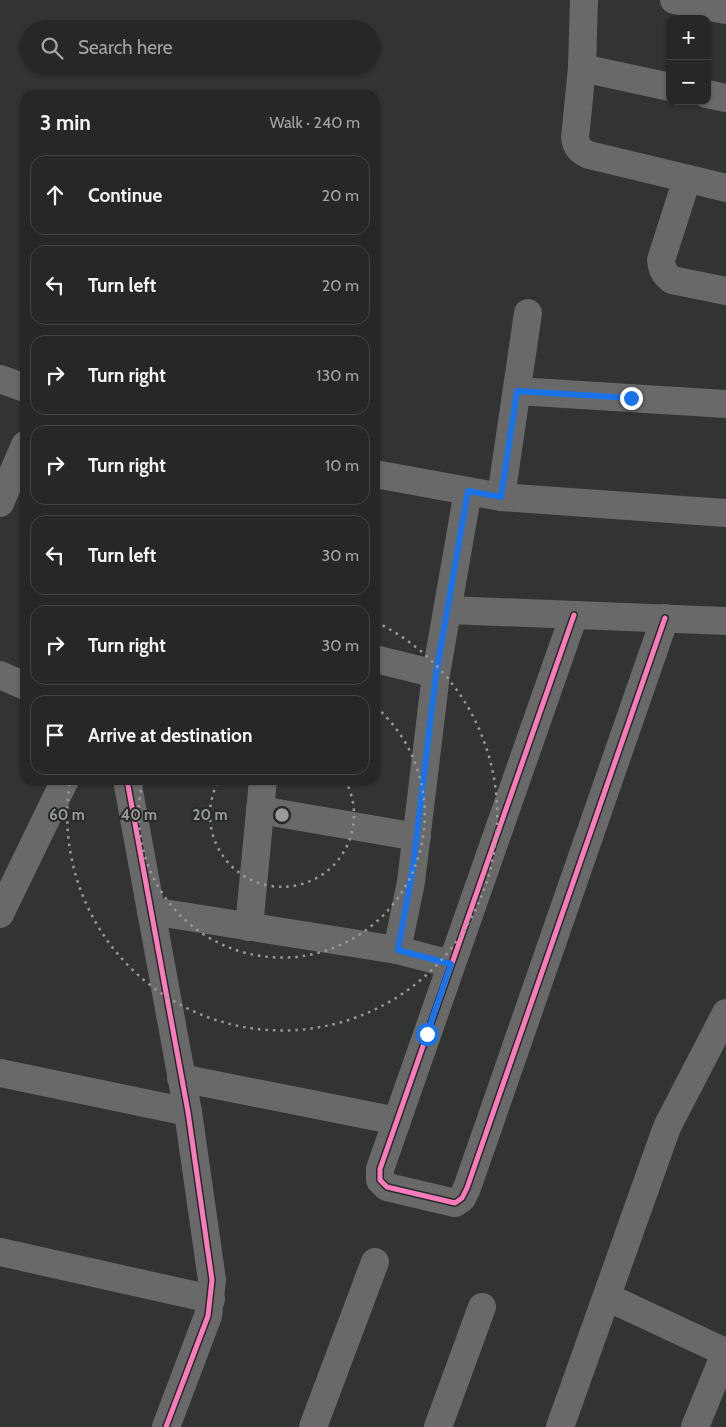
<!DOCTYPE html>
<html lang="en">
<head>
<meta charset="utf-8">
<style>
  :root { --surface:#262726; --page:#323332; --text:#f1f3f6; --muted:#a4a5a7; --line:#424443 }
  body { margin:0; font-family:Cabin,sans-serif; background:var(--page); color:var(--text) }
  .controls { position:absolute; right:15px; top:15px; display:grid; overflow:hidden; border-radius:10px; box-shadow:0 1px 4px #0004 }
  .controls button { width:45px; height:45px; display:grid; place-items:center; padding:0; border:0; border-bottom:1px solid var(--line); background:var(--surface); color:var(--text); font:25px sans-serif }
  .stop { position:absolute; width:15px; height:15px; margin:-11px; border:4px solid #1a73e8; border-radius:50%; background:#fff }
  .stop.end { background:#1a73e8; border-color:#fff; box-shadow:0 1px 5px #0008 }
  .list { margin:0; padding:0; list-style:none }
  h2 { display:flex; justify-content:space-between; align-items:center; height:65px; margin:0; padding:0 20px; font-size:21px }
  h2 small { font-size:16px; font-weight:400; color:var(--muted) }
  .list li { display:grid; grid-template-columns:32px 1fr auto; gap:15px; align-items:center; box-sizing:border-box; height:80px; margin:0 10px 10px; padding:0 10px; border:1px solid var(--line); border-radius:15px }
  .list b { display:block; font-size:19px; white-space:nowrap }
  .list em { font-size:16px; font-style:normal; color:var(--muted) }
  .icon { flex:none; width:28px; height:28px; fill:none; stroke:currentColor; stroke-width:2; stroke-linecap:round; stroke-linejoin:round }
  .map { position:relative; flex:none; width:726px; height:1427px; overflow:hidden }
  .search { position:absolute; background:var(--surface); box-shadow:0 1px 4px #0004; left:20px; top:20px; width:360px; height:55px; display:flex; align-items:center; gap:12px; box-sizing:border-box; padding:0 18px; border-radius:28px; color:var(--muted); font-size:19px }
  .panel { position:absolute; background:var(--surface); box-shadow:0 1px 4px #0004; left:20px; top:90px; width:360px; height:695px; border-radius:15px }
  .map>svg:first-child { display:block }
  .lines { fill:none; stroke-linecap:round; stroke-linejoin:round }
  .minor { stroke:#686968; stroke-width:28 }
  .cycleway-casing { stroke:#272b27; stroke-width:8 }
  .cycleway { stroke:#fd7abc; stroke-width:5 }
  .route { stroke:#1a73e8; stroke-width:6 }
  .ring { fill:none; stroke:#999b99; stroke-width:2.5; stroke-dasharray:2.5 5 }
  .centre { fill:#999b99; stroke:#272b27; stroke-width:2.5 }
  .ring-label { font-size:15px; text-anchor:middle; font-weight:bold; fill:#999b99; stroke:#272b27; stroke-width:4; stroke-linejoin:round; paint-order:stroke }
</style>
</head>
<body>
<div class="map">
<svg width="726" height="1427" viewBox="0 0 726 1427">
  <rect width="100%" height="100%" fill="#323432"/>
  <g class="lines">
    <g class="minor">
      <path d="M584,0L582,68L575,138C577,148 580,151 589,155L726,188"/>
      <path d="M674,0L726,10"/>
      <path d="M582,68L670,87"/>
      <path d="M707,94L726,98"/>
      <path d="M687,179L661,260C662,269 664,274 672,280L726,291"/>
      <path d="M0,379L25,388"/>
      <path d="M517,391L726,404"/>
      <path d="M375,474L501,497L726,513"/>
      <path d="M501,497L528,313"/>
      <path d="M0,503L25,445"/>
      <path d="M449,610L726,621"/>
      <path d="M574,615L380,1169V1180L387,1187L455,1203L462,1198L467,1188L665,618"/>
      <path d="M375,659L436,674"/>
      <path d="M0,675L25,686"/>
      <path d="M127,780L188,1112L212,1280L208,1316L166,1427"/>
      <path d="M260,810L417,837"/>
      <path d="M151,911L397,950L451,964"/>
      <path d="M0,914L65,780"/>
      <path d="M249,927L263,780"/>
      <path d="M397,950L411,882L436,674L468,491"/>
      <path d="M0,1073L188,1112"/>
      <path d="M181,1078L397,1121"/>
      <path d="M0,1252L211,1299"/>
      <path d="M607,1297L725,1352"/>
      <path d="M313,1427L375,1262"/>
      <path d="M438,1427L482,1307"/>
      <path d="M560,1427L667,1127L726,1013"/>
      <path d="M695,1427L726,1351"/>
    </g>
    <g class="cycleway-casing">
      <g id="cycleway">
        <path d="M574,615L380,1169V1180L387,1187L455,1203L462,1198L467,1188L665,618"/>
        <path d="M127,780L188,1112L212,1280L208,1316L166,1427"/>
      </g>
    </g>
    <use href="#cycleway" class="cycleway"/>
  </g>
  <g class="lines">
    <path class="route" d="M427,1034L451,964L398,950L413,867L436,674L468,491L501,497L517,391L631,398"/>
  </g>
  <g class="ring">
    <path d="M345 780A72 72 0 1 1 219 780"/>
    <path d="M376 707A143 143 0 1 1 143 780"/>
    <path d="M376 622A215 215 0 1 1 70 781"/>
  </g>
  <circle cx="282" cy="815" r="8" class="centre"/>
  <g class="ring-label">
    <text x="67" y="820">60 m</text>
    <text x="139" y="820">40 m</text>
    <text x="210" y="820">20 m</text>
  </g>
</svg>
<div class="controls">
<button>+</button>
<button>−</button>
</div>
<div class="stop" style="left:427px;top:1034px"></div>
<div class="stop end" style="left:631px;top:398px"></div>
<div class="search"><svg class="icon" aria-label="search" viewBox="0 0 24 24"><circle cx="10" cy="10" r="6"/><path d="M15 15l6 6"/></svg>Search here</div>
<section class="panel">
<h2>3 min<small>Walk · 240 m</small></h2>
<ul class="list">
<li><svg class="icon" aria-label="ahead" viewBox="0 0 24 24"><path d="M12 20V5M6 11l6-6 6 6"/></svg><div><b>Continue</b></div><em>20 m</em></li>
<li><svg class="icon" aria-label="left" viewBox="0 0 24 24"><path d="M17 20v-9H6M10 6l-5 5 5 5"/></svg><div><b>Turn left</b></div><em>20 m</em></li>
<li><svg class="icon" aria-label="right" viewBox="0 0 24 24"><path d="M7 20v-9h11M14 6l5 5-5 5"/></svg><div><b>Turn right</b></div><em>130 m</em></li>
<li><svg class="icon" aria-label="right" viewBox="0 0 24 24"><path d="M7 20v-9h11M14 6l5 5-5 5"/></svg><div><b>Turn right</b></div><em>10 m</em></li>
<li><svg class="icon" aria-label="left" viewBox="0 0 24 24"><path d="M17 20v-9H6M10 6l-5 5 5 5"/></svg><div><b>Turn left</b></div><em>30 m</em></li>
<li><svg class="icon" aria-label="right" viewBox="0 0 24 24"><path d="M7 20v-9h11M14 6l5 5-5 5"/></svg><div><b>Turn right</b></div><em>30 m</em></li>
<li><svg class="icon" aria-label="arrive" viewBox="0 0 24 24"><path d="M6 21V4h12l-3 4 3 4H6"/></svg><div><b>Arrive at destination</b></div></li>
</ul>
</section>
</div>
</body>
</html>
